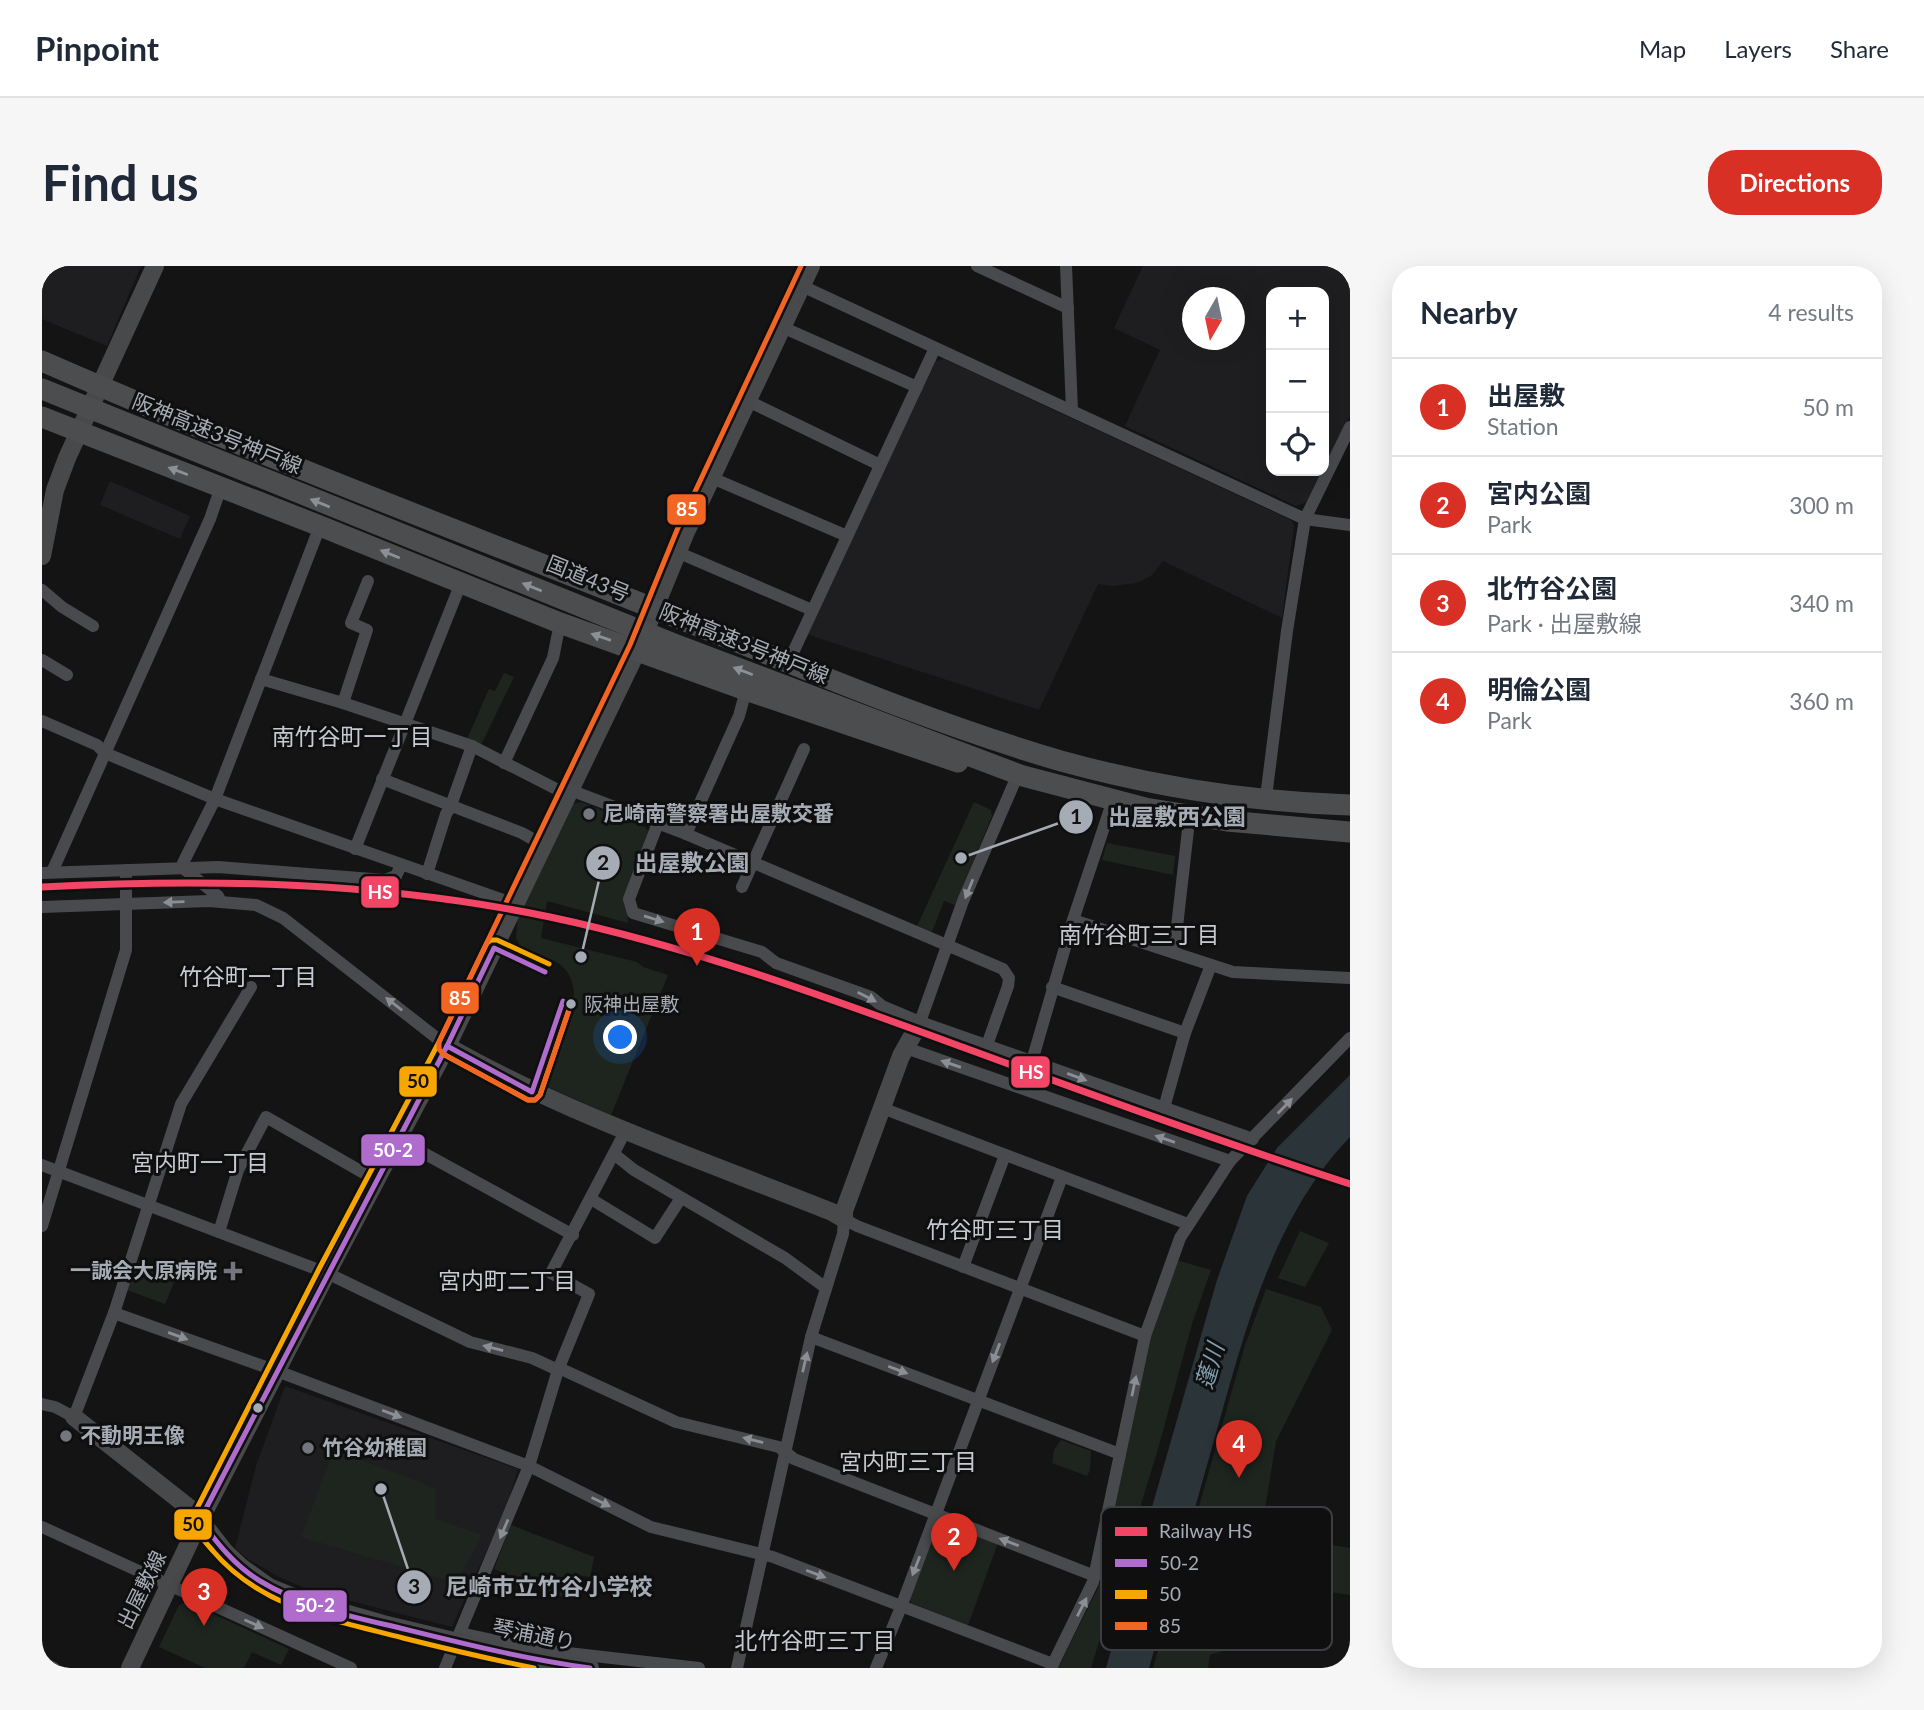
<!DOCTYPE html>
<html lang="en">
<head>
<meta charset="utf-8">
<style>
  :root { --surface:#fff; --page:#f6f6f7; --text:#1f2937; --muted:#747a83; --line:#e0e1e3; --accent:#d93025 }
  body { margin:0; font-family:Lato,"Noto Sans JP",sans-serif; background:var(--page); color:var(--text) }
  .controls { position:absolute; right:21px; top:21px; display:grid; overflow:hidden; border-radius:14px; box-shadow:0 7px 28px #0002 }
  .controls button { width:63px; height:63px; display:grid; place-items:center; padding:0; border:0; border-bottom:2px solid var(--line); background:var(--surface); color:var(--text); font:35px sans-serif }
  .compass { position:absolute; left:1140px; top:21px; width:63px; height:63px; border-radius:50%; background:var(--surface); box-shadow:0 7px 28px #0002; rotate:189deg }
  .you { position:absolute; left:579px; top:772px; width:24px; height:24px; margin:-18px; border:5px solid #fff; border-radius:50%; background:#1a73e8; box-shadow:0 0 0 10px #1a73e833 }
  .badge { display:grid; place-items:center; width:46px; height:46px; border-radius:50%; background:var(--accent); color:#fff; font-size:23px; font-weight:700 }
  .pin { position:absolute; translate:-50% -58px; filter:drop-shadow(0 2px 4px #0008) }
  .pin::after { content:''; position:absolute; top:37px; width:24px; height:21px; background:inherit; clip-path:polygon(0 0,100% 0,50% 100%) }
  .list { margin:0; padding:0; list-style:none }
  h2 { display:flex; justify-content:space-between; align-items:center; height:91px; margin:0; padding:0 28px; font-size:30px }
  h2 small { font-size:23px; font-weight:400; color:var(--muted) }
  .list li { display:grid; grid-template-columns:46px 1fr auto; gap:21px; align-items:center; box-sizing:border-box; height:98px; padding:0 28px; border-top:2px solid var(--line) }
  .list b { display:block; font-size:26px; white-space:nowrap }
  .list p { margin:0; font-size:23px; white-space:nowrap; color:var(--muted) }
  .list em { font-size:23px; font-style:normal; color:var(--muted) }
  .icon { flex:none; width:38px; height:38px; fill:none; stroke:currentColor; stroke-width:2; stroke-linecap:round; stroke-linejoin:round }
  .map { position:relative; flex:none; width:1308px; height:1402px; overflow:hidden; border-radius:28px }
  header { display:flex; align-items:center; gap:42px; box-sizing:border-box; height:98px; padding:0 35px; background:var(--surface); border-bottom:2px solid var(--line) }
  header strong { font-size:33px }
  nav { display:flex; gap:38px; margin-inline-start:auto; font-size:24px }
  .intro { display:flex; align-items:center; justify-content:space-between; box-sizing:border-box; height:168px; padding:0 42px }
  h1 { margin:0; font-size:49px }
  .button { padding:18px 32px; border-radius:28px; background:var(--accent); color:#fff; font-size:24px; font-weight:700 }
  main { display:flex; gap:42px; padding:0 42px }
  aside { flex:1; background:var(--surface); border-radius:28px; box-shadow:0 7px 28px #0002 }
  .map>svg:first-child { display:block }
  .built { fill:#1e1e20; fill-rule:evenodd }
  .green { fill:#1e251f }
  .water { fill:#2b3539 }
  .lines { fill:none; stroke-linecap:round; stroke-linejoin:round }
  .street { stroke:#494a4d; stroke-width:12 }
  .secondary { stroke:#48494b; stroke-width:18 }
  .highway { stroke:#4b4d4f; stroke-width:21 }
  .highway-bridge { stroke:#4b4d4f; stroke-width:21 }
  .bus-1-casing { stroke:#0f0f10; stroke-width:10 }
  .bus-2-casing { stroke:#0f0f10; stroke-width:10 }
  .bus-3-casing { stroke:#0f0f10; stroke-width:10 }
  .bus-1 { stroke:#b06ccc; stroke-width:5 }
  .bus-2 { stroke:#f7a600; stroke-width:5 }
  .bus-3 { stroke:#f26522; stroke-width:5 }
  .rail-1-casing { stroke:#0f0f10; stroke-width:12 }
  .rail-1 { stroke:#f34667; stroke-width:7 }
  .oneway { fill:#8b9096 }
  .oneway2 { fill:#8a8f96 }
  .poi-dot { fill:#73777d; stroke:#0f0f10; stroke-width:2.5 }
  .bus-dot { fill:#a6acb5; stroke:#0f0f10; stroke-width:2.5 }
  .labels { text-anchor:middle; stroke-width:6; stroke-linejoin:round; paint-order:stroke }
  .bus-label { font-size:19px; fill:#a6acb5; stroke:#0f0f10; text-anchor:start }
  .street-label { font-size:21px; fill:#a6acb5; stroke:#0f0f10 }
  .poi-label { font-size:21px; font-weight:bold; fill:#a6acb5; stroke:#0f0f10; text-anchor:start }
  .neighbourhood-label { font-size:23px; fill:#c7cbd1; stroke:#0f0f10 }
  .water-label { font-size:23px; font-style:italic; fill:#7e9eaf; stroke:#0f0f10 }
  .key { fill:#0f0f10; stroke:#3c3e42; stroke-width:2 }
  .key-label { font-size:19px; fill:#a6acb5 }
  .leader { fill:none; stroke:#a6acb5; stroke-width:2.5 }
  .callout-dot { fill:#a6acb5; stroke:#0f0f10; stroke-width:2.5 }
  .mark-label { font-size:21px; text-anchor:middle; font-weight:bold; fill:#111 }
  .callout-label { font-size:23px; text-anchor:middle; font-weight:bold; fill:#a6acb5; stroke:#0f0f10; stroke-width:6; stroke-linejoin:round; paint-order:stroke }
  .line-badge { stroke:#0f0f10; stroke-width:2.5 }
  .badge-label { font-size:19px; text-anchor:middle; font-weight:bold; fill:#fff }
  .pale-badge-label { font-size:19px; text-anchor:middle; font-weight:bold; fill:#111 }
</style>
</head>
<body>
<header>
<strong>Pinpoint</strong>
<nav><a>Map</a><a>Layers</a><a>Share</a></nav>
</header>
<div class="intro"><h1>Find us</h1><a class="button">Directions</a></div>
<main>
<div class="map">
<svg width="1308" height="1402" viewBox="0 0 1308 1402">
  <rect width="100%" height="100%" fill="#141415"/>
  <g class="built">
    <path d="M0,0H99L65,80L0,53Z"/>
    <path d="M1101,0H1308V150L1282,202V26H1229V205H1281L1265,236L1254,240L1083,160L1118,84L1072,62ZM1150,32H1192V74H1150Z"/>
    <path d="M902,93L1249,254L1252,260L1240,352L1121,295L1110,309L1095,317L1070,320L1056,318L997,444L764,368L894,95Z"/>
    <path d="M68,215L148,250L138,273L58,239Z"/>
    <path d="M243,1120L476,1203L464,1242L410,1361L270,1325L237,1311L206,1293L193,1282L214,1200Z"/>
  </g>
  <g class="green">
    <path d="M462,407L472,411L439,479L425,473L447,423L453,425Z"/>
    <path d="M539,536L603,561L606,565L585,645L586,657L505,635L499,672L595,696L601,701L626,709L569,849L504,820L532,728C530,696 508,691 481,686L474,672L476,650L531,538Z"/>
    <path d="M932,536L949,544L950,550L913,639L902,635L890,666L875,660Z"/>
    <path d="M1065,577L1133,590L1131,609L1060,594Z"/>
    <path d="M1258,965L1287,977L1263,1021L1236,1012Z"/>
    <path d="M97,994L135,1009L123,1038L85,1024Z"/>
    <path d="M1134,994L1169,1004L1150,1058L1116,1183L1049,1402H1016L1057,1320L1107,1072Z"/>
    <path d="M1224,1023L1279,1041L1290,1064L1234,1175L1219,1268L1308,1282V1329L1208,1314L1199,1327L1184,1384L1168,1389L1166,1402H1111L1203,1079Z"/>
    <path d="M1019,1174L1049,1185L1048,1204L1045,1210L1010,1197L1012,1184Z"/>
    <path d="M292,1184L393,1222V1253L440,1269L414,1317L259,1271Z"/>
    <path d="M899,1256L956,1277L926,1359L869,1337L868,1332L896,1258Z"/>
    <path d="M469,1259L552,1291L548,1311L535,1309L532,1333L507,1327L452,1303Z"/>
    <path d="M145,1336L247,1383L239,1399L210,1386L202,1402H163L117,1381L137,1339Z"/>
  </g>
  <path class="water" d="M1308,809V871C1229,953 1201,1072 1171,1178C1150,1252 1129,1327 1107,1402H1064L1175,1014L1205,930L1235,882Z"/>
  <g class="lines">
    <g class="street">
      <path d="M935,0L1026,42"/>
      <path d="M1024,0L1030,144"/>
      <path d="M760,20L1263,253L1245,365L1224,531"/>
      <path d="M740,61L875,121"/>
      <path d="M706,135L838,199"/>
      <path d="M1308,161L1263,253L1308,259"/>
      <path d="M670,212L805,270"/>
      <path d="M635,286L770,344"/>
      <path d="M0,324L20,341L51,360"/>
      <path d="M748,393L893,82"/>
      <path d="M0,394L25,409"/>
      <path d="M219,413L301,437L430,480L526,529"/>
      <path d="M301,437L325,364L309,357L326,315"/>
      <path d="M0,455L55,479L63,487L173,533L473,638"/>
      <path d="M462,497L511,392L518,357"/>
      <path d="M340,513L480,567L501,579"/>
      <path d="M528,524L644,568L961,703L967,712L966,720L945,779"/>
      <path d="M1069,540L1031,654L1191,706L1308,712"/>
      <path d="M616,557L587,633L591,647L720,686L734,697L829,731L840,740L878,756L1211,873"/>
      <path d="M644,568L697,450L704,424"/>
      <path d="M313,583L419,317"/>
      <path d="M10,606L168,253L179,221"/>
      <path d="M0,607L176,601L343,614L354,610L359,599"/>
      <path d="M385,608L404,548L408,542L430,480"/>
      <path d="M700,621L762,483"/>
      <path d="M179,636L176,630L141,602V597L173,533L278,260"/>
      <path d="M0,641L167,635L214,639L241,652L405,780"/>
      <path d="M1132,687L1147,555"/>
      <path d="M1010,721L1143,767"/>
      <path d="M878,756L921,635L973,515"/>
      <path d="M864,782L1188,895"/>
      <path d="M990,795L1031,654"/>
      <path d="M840,842L1146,958"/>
      <path d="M1122,842L1143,767L1169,699"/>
      <path d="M356,873L531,969"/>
      <path d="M572,888L592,904L743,992L784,1022"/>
      <path d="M0,899L285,1007L428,1076L490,1092L516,1104"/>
      <path d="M549,933L613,972L639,932"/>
      <path d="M0,960L84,684V604"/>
      <path d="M177,966L196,904L224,851L334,914"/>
      <path d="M921,1001L963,889"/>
      <path d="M72,1047L235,1105L487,1200L609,1261L731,1291L1011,1398"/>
      <path d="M769,1071L1078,1188"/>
      <path d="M517,1102L634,1156L737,1181L752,1193L1053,1310"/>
      <path d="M0,1138L13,1141L32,1151L72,1047L139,838L209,721"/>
      <path d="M0,1261L309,1402"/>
      <path d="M418,1367L491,1383L657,1402"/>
      <path d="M0,1396L12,1402"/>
      <path d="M403,1402L487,1200L516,1104L547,1028L509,1007L584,864"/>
      <path d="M695,1402L769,1071L801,968L802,953L815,960L1103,1070"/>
      <path d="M834,1402L859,1341L1020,911"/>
      <path d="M1009,1402L1051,1316L1103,1070L1138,972L1188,895L1308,772"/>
    </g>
    <g class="secondary">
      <path d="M0,290L13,224L25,192L113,0"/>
      <path d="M405,780C527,849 660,894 790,946L802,953V945L859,790L878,756"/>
      <path d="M32,1151L150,1244L183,1286L199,1301L227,1321L264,1336L341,1358L491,1394L548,1402"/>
      <path d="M88,1402L158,1254L285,1007L405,780L596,383L643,268L769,0"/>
    </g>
    <path class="highway" d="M0,151L278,260L518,357L704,424L916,496"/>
    <g class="highway-bridge">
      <path d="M0,95C194,180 392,255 588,333C731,389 872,452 1019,495C1113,521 1211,536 1308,539"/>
      <path d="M0,123L632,378L981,510L1103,542L1185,555L1308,566"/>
    </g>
    <g class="bus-1-casing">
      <g id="bus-1">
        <path d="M503,706L452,682L405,780L158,1254C175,1277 193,1300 218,1315C259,1340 307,1350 354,1361C419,1377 482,1393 548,1402"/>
        <path d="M405,780L490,826L521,735"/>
      </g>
    </g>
    <g class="bus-2-casing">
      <g id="bus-2">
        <path d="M401,788L486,834H493L498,829L529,738"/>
        <path d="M492,1402C448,1393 405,1383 361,1372C292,1354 219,1342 171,1285C163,1276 153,1265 149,1254L277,1003L397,776L445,677L449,674H455L507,698"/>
      </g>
    </g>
    <g class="bus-3-casing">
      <path id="bus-3" d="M529,738L498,829L493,834H486L401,788L397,783V776L588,379L635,264L759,0"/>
    </g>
    <use href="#bus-1" class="bus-1"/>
    <use href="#bus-2" class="bus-2"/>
    <use href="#bus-3" class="bus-3"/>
    <g class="rail-1-casing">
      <path id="rail-1" d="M0,621C171,612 340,616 508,651C650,681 787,732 923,782C1051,829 1179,876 1308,918"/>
    </g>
    <use href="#rail-1" class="rail-1"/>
  </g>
  <defs><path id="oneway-solid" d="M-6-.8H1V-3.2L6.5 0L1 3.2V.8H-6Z" transform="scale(1.75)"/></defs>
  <g class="oneway">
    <use href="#oneway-solid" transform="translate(136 205) rotate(-159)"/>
    <use href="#oneway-solid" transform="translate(278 237) rotate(-158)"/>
    <use href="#oneway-solid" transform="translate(348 288) rotate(-158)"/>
    <use href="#oneway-solid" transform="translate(490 321) rotate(-158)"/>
    <use href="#oneway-solid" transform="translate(559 371) rotate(-161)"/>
    <use href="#oneway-solid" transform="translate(701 405) rotate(-159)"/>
  </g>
  <g class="oneway2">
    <use href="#oneway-solid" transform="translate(927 623) rotate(112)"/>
    <use href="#oneway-solid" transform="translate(132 636) rotate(178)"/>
    <use href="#oneway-solid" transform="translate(612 653) rotate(17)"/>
    <use href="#oneway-solid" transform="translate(825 731) rotate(27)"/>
    <use href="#oneway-solid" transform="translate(352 738) rotate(-142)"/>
    <use href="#oneway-solid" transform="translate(909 798) rotate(-161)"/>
    <use href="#oneway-solid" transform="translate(1035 811) rotate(20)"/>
    <use href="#oneway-solid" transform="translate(1243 840) rotate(-46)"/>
    <use href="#oneway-solid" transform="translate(1123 873) rotate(-161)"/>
    <use href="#oneway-solid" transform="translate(136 1070) rotate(20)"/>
    <use href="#oneway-solid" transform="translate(451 1082) rotate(-166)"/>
    <use href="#oneway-solid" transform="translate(954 1087) rotate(111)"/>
    <use href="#oneway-solid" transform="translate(763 1096) rotate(-77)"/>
    <use href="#oneway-solid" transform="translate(856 1104) rotate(21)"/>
    <use href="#oneway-solid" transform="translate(1092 1120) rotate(-78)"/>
    <use href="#oneway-solid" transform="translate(350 1148) rotate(21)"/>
    <use href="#oneway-solid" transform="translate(711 1174) rotate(-166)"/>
    <use href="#oneway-solid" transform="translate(559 1236) rotate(26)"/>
    <use href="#oneway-solid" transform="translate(462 1263) rotate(113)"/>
    <use href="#oneway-solid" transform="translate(967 1276) rotate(-159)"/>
    <use href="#oneway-solid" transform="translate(874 1300) rotate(111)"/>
    <use href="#oneway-solid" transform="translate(774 1308) rotate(21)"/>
    <use href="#oneway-solid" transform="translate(1040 1341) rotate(-63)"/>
    <use href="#oneway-solid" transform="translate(212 1358) rotate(24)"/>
  </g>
  <g class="poi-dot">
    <circle cx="547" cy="548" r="7"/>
    <path d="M187.5 994.5h7v7h7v7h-7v7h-7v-7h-7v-7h7z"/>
    <circle cx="24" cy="1170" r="7"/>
    <circle cx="266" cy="1182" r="7"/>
  </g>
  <g class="bus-dot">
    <circle cx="529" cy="738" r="6"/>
    <circle cx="216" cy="1142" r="6"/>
  </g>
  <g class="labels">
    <g class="bus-label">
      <text x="542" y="745">阪神出屋敷</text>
    </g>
    <g class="street-label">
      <text transform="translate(175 168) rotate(22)" y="7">阪神高速3号神戸線</text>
      <text transform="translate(546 313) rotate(22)" y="7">国道43号</text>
      <text transform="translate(702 378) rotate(22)" y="7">阪神高速3号神戸線</text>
      <text transform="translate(100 1324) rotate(-64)" y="7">出屋敷線</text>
      <text transform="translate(492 1369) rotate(11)" y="7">琴浦通り</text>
    </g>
    <g class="poi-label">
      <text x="561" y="555">尼崎南警察署出屋敷交番</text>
      <text x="175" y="1012" text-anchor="end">一誠会大原病院</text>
      <text x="38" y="1177">不動明王像</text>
      <text x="280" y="1189">竹谷幼稚園</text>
    </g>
    <g class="neighbourhood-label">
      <text x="310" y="479">南竹谷町一丁目</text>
      <text x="1097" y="677">南竹谷町三丁目</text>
      <text x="206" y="719">竹谷町一丁目</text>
      <text x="158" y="905">宮内町一丁目</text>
      <text x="953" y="972">竹谷町三丁目</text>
      <text x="465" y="1023">宮内町二丁目</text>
      <text x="866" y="1204">宮内町三丁目</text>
      <text x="773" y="1383">北竹谷町三丁目</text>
    </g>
    <g class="water-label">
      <text transform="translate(1168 1100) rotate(-74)" y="8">蓬川</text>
    </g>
  </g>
  <rect x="1059" y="1241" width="231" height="143" rx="10" class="key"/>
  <rect x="1073" y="1261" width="32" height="9" fill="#f34667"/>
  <rect x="1073" y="1293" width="32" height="8" fill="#b06ccc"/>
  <rect x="1073" y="1324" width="32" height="9" fill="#f7a600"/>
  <rect x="1073" y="1356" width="32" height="8" fill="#f26522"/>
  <g class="key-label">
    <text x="1117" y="1272">Railway HS</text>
    <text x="1117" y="1304">50-2</text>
    <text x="1117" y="1335">50</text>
    <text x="1117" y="1367">85</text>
  </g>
  <path class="leader" d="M919 592L1034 551M539 691L561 597M339 1223L372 1321"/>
  <g class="callout-dot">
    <circle cx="919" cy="592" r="7"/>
    <circle cx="539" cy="691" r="7"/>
    <circle cx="339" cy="1223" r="7"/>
    <circle cx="1034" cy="551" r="18"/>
    <circle cx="561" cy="597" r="18"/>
    <circle cx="372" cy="1321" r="18"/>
  </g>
  <g class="mark-label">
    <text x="1034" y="558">1</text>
    <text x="561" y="604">2</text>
    <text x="372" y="1328">3</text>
  </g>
  <g class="callout-label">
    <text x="1135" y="559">出屋敷西公園</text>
    <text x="650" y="605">出屋敷公園</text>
    <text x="507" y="1329">尼崎市立竹谷小学校</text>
  </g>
  <g class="line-badge">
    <rect x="624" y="227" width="41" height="33" rx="7" fill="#f26522"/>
    <rect x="318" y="609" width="40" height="34" rx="7" fill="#f34667"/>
    <rect x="398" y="715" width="40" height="34" rx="7" fill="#f26522"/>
    <rect x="968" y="789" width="41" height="34" rx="7" fill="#f34667"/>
    <rect x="356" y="799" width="40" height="33" rx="7" fill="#f7a600"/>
    <rect x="318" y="867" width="66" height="34" rx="7" fill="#b06ccc"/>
    <rect x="131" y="1242" width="40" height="33" rx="7" fill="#f7a600"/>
    <rect x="240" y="1323" width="66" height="34" rx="7" fill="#b06ccc"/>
  </g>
  <g class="badge-label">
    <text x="645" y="250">85</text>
    <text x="338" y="633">HS</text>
    <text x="418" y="739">85</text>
    <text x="989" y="813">HS</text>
    <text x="351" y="891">50-2</text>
    <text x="273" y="1346">50-2</text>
  </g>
  <g class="pale-badge-label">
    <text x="376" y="822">50</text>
    <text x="151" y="1265">50</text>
  </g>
</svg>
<div class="controls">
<button>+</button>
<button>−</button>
<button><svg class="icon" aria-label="locate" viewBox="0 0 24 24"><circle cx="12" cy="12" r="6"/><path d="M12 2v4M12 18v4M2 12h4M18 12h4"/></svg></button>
</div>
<svg class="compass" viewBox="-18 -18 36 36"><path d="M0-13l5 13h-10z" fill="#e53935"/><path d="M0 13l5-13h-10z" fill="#747a83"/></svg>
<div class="you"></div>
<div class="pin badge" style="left:655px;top:700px">1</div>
<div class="pin badge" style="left:912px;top:1305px">2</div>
<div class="pin badge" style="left:162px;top:1360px">3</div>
<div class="pin badge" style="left:1197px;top:1212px">4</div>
</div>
<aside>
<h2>Nearby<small>4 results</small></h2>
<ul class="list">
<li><span class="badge">1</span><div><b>出屋敷</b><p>Station</p></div><em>50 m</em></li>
<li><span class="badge">2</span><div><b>宮内公園</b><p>Park</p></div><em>300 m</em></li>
<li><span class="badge">3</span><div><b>北竹谷公園</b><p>Park · 出屋敷線</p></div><em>340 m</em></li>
<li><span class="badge">4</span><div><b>明倫公園</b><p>Park</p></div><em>360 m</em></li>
</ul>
</aside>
</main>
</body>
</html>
